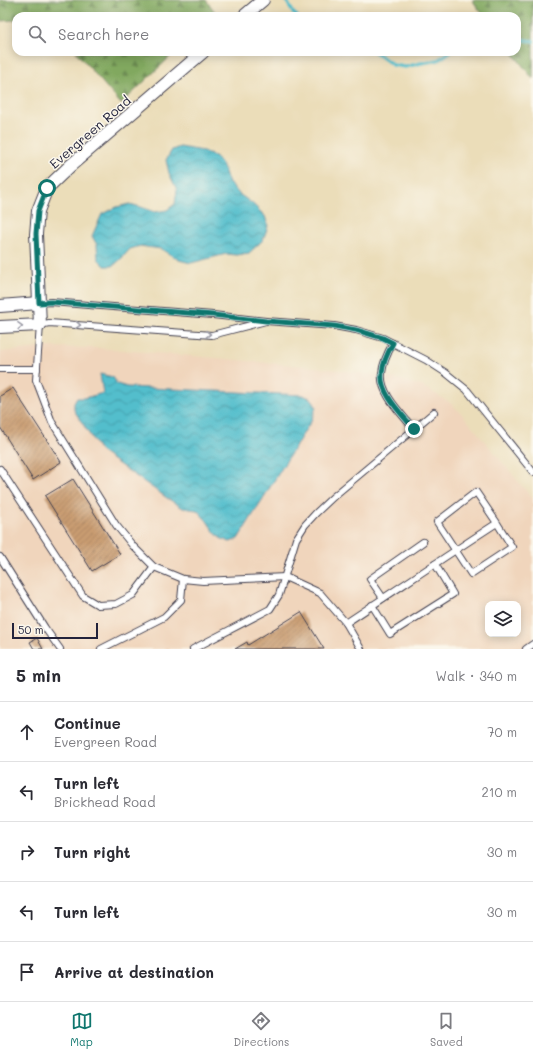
<!DOCTYPE html>
<html lang="en">
<head>
<meta charset="utf-8">
<style>
  :root { --surface:#fff; --page:#f7f7f7; --text:#2b2b33; --muted:#7c7c81; --line:#e1e1e2; --accent:#0f766e }
  body { margin:0; font-family:Mali,sans-serif; background:var(--page); color:var(--text) }
  .controls { position:absolute; right:12px; bottom:12px; display:grid; overflow:hidden; border-radius:8px; box-shadow:0 2px 10px #0003 }
  .controls button { width:36px; height:36px; display:grid; place-items:center; padding:0; border:0; border-bottom:1px solid var(--line); background:var(--surface); color:var(--text); font:20px sans-serif }
  .scale { position:absolute; left:12px; bottom:10px; width:86px; box-sizing:border-box; padding-left:4px; border:2px solid #22223b; border-top:0; font-size:11px; line-height:14px; white-space:nowrap; color:#22223b; -webkit-text-stroke:3px #fbf7ec; paint-order:stroke }
  .stop { position:absolute; width:12px; height:12px; margin:-9px; border:3px solid #0f766e; border-radius:50%; background:#fff }
  .stop.end { background:#0f766e; border-color:#fff; box-shadow:0 1px 4px #0008 }
  .list { margin:0; padding:0; list-style:none }
  h2 { display:flex; justify-content:space-between; align-items:center; height:52px; margin:0; padding:0 16px; font-size:17px }
  h2 small { font-size:13px; font-weight:400; color:var(--muted) }
  .list li { display:grid; grid-template-columns:26px 1fr auto; gap:12px; align-items:center; box-sizing:border-box; height:60px; padding:0 16px; border-top:1px solid var(--line) }
  .list b { display:block; font-size:15px; white-space:nowrap }
  .list p { margin:0; font-size:13px; white-space:nowrap; color:var(--muted) }
  .list em { font-size:13px; font-style:normal; color:var(--muted) }
  .icon { flex:none; width:22px; height:22px; fill:none; stroke:currentColor; stroke-width:2; stroke-linecap:round; stroke-linejoin:round }
  .map { position:relative; flex:none; width:533px; height:649px; overflow:hidden }
  .search { position:absolute; background:var(--surface); box-shadow:0 2px 10px #0003; left:12px; right:12px; top:12px; height:44px; display:flex; align-items:center; gap:10px; box-sizing:border-box; padding:0 14px; border-radius:12px; color:var(--muted); font-size:15px }
  .sheet { height:352px; background:var(--surface) }
  nav { display:flex; justify-content:space-around; align-items:center; box-sizing:border-box; height:56px; border-top:1px solid var(--line); background:var(--surface); font-size:11px; color:var(--muted) }
  nav a { display:grid; justify-items:center; gap:2px }
  nav .on { color:var(--accent) }
  .map>svg:first-child { display:block }
  .built { fill:#f0d5bc; fill-rule:evenodd }
  .forest { fill:url(#forest-firs); stroke:#52654d }
  .water { fill:url(#water-waves); stroke:#3a7084 }
  .lines { fill:none; stroke-linecap:round; stroke-linejoin:round }
  .stream { stroke:#52becc; stroke-width:3.5 }
  .building { fill:url(#building-hatch) }
  .service-casing { stroke:#403e4e; stroke-width:8 }
  .minor-casing { stroke:#403e4e; stroke-width:14 }
  .service { stroke:#fff; stroke-width:6 }
  .minor { stroke:#fff; stroke-width:12 }
  .oneway { stroke:#9c9ca7 }
  .route { stroke:#0f766e; stroke-width:5 }
  .labels { text-anchor:middle; stroke-width:3; stroke-linejoin:round; paint-order:stroke }
  .street-label { font-size:13px; fill:#22223b; stroke:#fbf7ec }
</style>
</head>
<body>
<div class="map">
<svg width="533" height="649" viewBox="0 0 533 649">
  <defs>
    <pattern id="forest-firs" width="22" height="20" patternUnits="userSpaceOnUse"><rect width="22" height="20" fill="#81a85f"/><path d="M5 1l3.5 6h-7zM16 11l3.5 6h-7z" fill="#698850"/></pattern>
    <pattern id="water-waves" width="16" height="10" patternUnits="userSpaceOnUse"><rect width="16" height="10" fill="#52becc"/><path d="M0 5q4-4 8 0t8 0" fill="none" stroke="#449aa7"/></pattern>
    <pattern id="building-hatch" width="6" height="6" patternUnits="userSpaceOnUse"><rect width="6" height="6" fill="#c99c71"/><path d="M-1 1l2-2M0 6l6-6M5 7l2-2" fill="none" stroke="#a37f5e"/></pattern>
  </defs>
  <rect width="100%" height="100%" fill="#fbf7ec"/>
  <filter id="ink" filterUnits="userSpaceOnUse"><feTurbulence type="fractalNoise" baseFrequency=".025" numOctaves="2"/><feDisplacementMap in="SourceGraphic" scale="8" xChannelSelector="R" yChannelSelector="G"/><feConvolveMatrix kernelMatrix="1 2 1 2 8 2 1 2 1" color-interpolation-filters="sRGB"/></filter>
  <filter id="wash" filterUnits="userSpaceOnUse"><feTurbulence type="fractalNoise" baseFrequency=".012" numOctaves="4" result="noise"/><feDisplacementMap in="SourceGraphic" scale="16" xChannelSelector="R" yChannelSelector="G"/><feGaussianBlur stdDeviation="0.9" result="paint"/><feColorMatrix in="noise" values="0 0 0 0 0 0 0 0 0 0 0 0 0 0 0 0 0 1.4 0 .05"/><feComposite in="paint" operator="in"/></filter>
  <g filter="url(#wash)">
    <rect width="100%" height="100%" fill="#ebddb9"/>
    <path class="built" d="M50,347L98,348L227,359L313,367L385,376L422,386L449,402L461,413L533,499V649H0V352ZM488,604H518V634H488Z"/>
    <g class="forest">
      <path d="M0,0H206L216,13L212,16H16V20L0,21Z"/>
      <path d="M472,0H533V79L512,52H517V16H484Z"/>
      <path d="M76,52H175L121,104Z"/>
    </g>
    <g class="water">
      <path d="M180,147L203,151L214,156L223,166L228,181L239,194L253,204L265,216L268,226L263,240L249,253L237,255L226,254L191,263L179,260L161,249L140,246L130,249L121,259L113,266H105L98,259L97,245L92,236L102,214L117,207L129,204L141,207L155,212L167,210L175,204L177,190L169,173L166,160L172,150Z"/>
      <path d="M100,374L113,377L117,384L127,387L303,395L312,399L316,407L311,421L238,539L230,542L220,538L213,530L207,521L197,510L183,508L167,498L100,451L74,410V403L77,398H85L103,393Z"/>
    </g>
    <g class="lines">
      <g class="stream">
        <path d="M286,0L294,14L297,16"/>
        <path d="M517,39L533,41"/>
        <path d="M375,52L393,65L405,67L421,63L438,60L450,52"/>
      </g>
    </g>
    <g id="blocks">
      <g class="building">
        <path d="M13,388L61,462L33,480L0,427V396Z"/>
        <path d="M73,479L120,554L92,571L45,496Z"/>
        <path d="M301,612L324,649H235L247,642L248,645Z"/>
        <path d="M37,638L43,649H34L30,642Z"/>
      </g>
    </g>
  </g>
  <g filter="url(#ink)">
    <use href="#blocks" fill-opacity="0" stroke="#403e4e" stroke-width="1"/>
    <g class="lines">
      <g class="service-casing">
        <g id="service">
          <path d="M39,303L51,302L213,315L266,321L334,326L356,330L383,338L426,360L446,373L467,390L533,472"/>
          <path d="M266,321L212,335L49,323L40,325L36,380L52,422L116,525L133,546L154,567L183,579L203,581L285,577L320,593L346,623L361,649"/>
          <path d="M0,369H37"/>
          <path d="M414,429L434,412"/>
          <path d="M0,469L83,596L98,605L116,604L133,595L154,567"/>
          <path d="M0,557L45,628L60,649"/>
          <path d="M383,598L370,579L423,542"/>
          <path d="M372,605L390,634L453,594L435,564"/>
          <path d="M346,623C396,590 446,556 497,523L512,547L471,574L437,522L476,492L497,523"/>
          <path d="M101,649L164,617L181,600L183,579"/>
          <path d="M193,649L270,609L279,595L296,539L305,525L316,513L334,496L414,429C402,414 379,393 382,373C383,362 388,352 393,343"/>
          <path d="M526,649L533,644"/>
        </g>
      </g>
      <g class="minor-casing">
        <g id="minor">
          <path d="M244,16L263,0"/>
          <path d="M0,306L39,303"/>
          <path d="M0,327L40,325L36,234L38,211L47,188L70,166L203,52"/>
        </g>
      </g>
      <use href="#service" class="service"/>
      <use href="#minor" class="minor"/>
    </g>
    <defs><path id="oneway-chevron" d="M-2-3.5L2.5 0L-2 3.5" fill="none" stroke-width="1.6" stroke-linecap="round" stroke-linejoin="round"/></defs>
    <g class="oneway">
      <use href="#oneway-chevron" transform="translate(78 325) rotate(4)"/>
      <use href="#oneway-chevron" transform="translate(20 326) rotate(-3)"/>
      <use href="#oneway-chevron" transform="translate(208 334)"/>
    </g>
  </g>
  <g class="lines" filter="url(#ink)">
    <path class="route" d="M47,188L38,211L36,234L39,303L51,302L213,315L266,321L334,326L356,330L383,338L393,343C388,352 383,362 382,373C379,393 402,414 414,429"/>
  </g>
  <g class="labels">
    <g class="street-label">
      <text transform="translate(90 132) rotate(-41)" y="5">Evergreen Road</text>
    </g>
  </g>
</svg>
<div class="controls">
<button><svg class="icon" aria-label="layers" viewBox="0 0 24 24"><path d="M12 4l9 5-9 5-9-5zM3 14l9 5 9-5"/></svg></button>
</div>
<div class="scale">50 m</div>
<div class="stop" style="left:47px;top:188px"></div>
<div class="stop end" style="left:414px;top:429px"></div>
<div class="search"><svg class="icon" aria-label="search" viewBox="0 0 24 24"><circle cx="10" cy="10" r="6"/><path d="M15 15l6 6"/></svg>Search here</div>
</div>
<section class="sheet">
<h2>5 min<small>Walk · 340 m</small></h2>
<ul class="list">
<li><svg class="icon" aria-label="ahead" viewBox="0 0 24 24"><path d="M12 20V5M6 11l6-6 6 6"/></svg><div><b>Continue</b><p>Evergreen Road</p></div><em>70 m</em></li>
<li><svg class="icon" aria-label="left" viewBox="0 0 24 24"><path d="M17 20v-9H6M10 6l-5 5 5 5"/></svg><div><b>Turn left</b><p>Brickhead Road</p></div><em>210 m</em></li>
<li><svg class="icon" aria-label="right" viewBox="0 0 24 24"><path d="M7 20v-9h11M14 6l5 5-5 5"/></svg><div><b>Turn right</b></div><em>30 m</em></li>
<li><svg class="icon" aria-label="left" viewBox="0 0 24 24"><path d="M17 20v-9H6M10 6l-5 5 5 5"/></svg><div><b>Turn left</b></div><em>30 m</em></li>
<li><svg class="icon" aria-label="arrive" viewBox="0 0 24 24"><path d="M6 21V4h12l-3 4 3 4H6"/></svg><div><b>Arrive at destination</b></div></li>
</ul>
</section>
<nav>
<a class="on"><svg class="icon" aria-label="map" viewBox="0 0 24 24"><path d="M3 6l6-2 6 2 6-2v14l-6 2-6-2-6 2zM9 4v14M15 6v14"/></svg>Map</a>
<a><svg class="icon" aria-label="directions" viewBox="0 0 24 24"><path d="M12 3l9 9-9 9-9-9zM9 14v-3h6M13 9l2 2-2 2"/></svg>Directions</a>
<a><svg class="icon" aria-label="saved" viewBox="0 0 24 24"><path d="M7 4h10v16l-5-4-5 4z"/></svg>Saved</a>
</nav>
</body>
</html>
